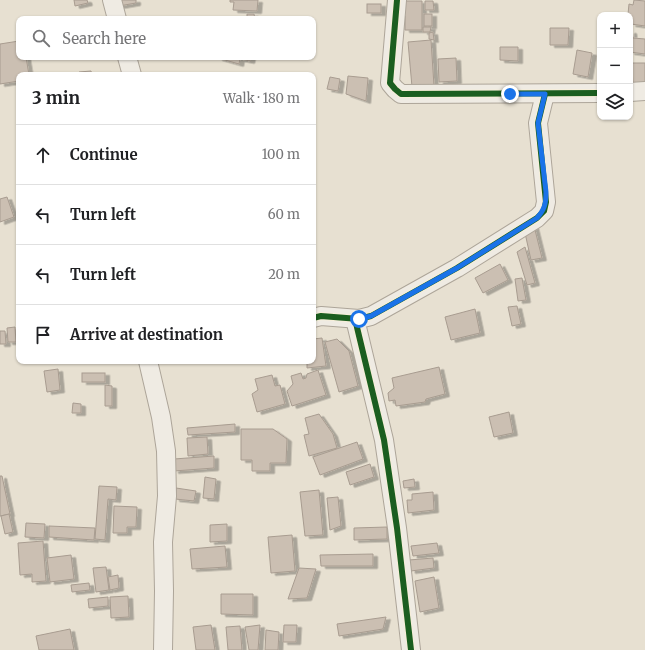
<!DOCTYPE html>
<html lang="en">
<head>
<meta charset="utf-8">
<style>
  :root { --surface:#fff; --page:#f6f6f6; --text:#202124; --muted:#757577; --line:#e0e0e0 }
  body { margin:0; font-family:Merriweather,serif; background:var(--page); color:var(--text) }
  .controls { position:absolute; right:12px; top:12px; display:grid; overflow:hidden; border-radius:8px; box-shadow:0 1px 3px #0004 }
  .controls button { width:36px; height:36px; display:grid; place-items:center; padding:0; border:0; border-bottom:1px solid var(--line); background:var(--surface); color:var(--text); font:20px sans-serif }
  .stop { position:absolute; width:12px; height:12px; margin:-9px; border:3px solid #1a73e8; border-radius:50%; background:#fff }
  .stop.end { background:#1a73e8; border-color:#fff; box-shadow:0 1px 4px #0008 }
  .list { margin:0; padding:0; list-style:none }
  h2 { display:flex; justify-content:space-between; align-items:center; height:52px; margin:0; padding:0 16px; font-size:17px }
  h2 small { font-size:13px; font-weight:400; color:var(--muted) }
  .list li { display:grid; grid-template-columns:26px 1fr auto; gap:12px; align-items:center; box-sizing:border-box; height:60px; padding:0 16px; border-top:1px solid var(--line) }
  .list b { display:block; font-size:15px; white-space:nowrap }
  .list em { font-size:13px; font-style:normal; color:var(--muted) }
  .icon { flex:none; width:22px; height:22px; fill:none; stroke:currentColor; stroke-width:2; stroke-linecap:round; stroke-linejoin:round }
  .map { position:relative; flex:none; width:645px; height:650px; overflow:hidden }
  .search { position:absolute; background:var(--surface); box-shadow:0 1px 3px #0004; left:16px; top:16px; width:300px; height:44px; display:flex; align-items:center; gap:10px; box-sizing:border-box; padding:0 14px; border-radius:8px; color:var(--muted); font-size:15px }
  .panel { position:absolute; background:var(--surface); box-shadow:0 1px 3px #0004; left:16px; top:72px; width:300px; height:292px; border-radius:8px }
  .map>svg:first-child { display:block }
  .building { fill:#cbbfb2; stroke:#a89c90; filter:url(#shadow) }
  .lines { fill:none; stroke-linecap:round; stroke-linejoin:round }
  .minor-casing { stroke:#ada599; stroke-width:20 }
  .minor { stroke:#efebe3; stroke-width:18 }
  .cycleway-casing { stroke:#f7eed8; stroke-width:8 }
  .cycleway { stroke:#1b5e20; stroke-width:6 }
  .route { stroke:#1a73e8; stroke-width:5 }
</style>
</head>
<body>
<div class="map">
<svg width="645" height="650" viewBox="0 0 645 650">
  <defs>
    <filter id="shadow"><feDropShadow dx="4.5" dy="2.5" stdDeviation="0" flood-color="#0004"/></filter>
  </defs>
  <rect width="100%" height="100%" fill="#e7e0d1"/>
  <g class="building">
    <path d="M74,0H87L88,3L75,6Z"/>
    <path d="M118,0H136V3L119,6Z"/>
    <path d="M230,0H258L257,11L233,10L234,2H230Z"/>
    <path d="M634,0L645,1V26L631,24L632,18L628,14L629,4L633,5Z"/>
    <path d="M405,1H422V30H405V16H401Z"/>
    <path d="M425,1H433L434,10H425Z"/>
    <rect x="367" y="4" width="14" height="9"/>
    <path d="M247,14H254L255,19H247Z"/>
    <rect x="424" y="14" width="8" height="12"/>
    <path d="M423,27H431L430,32H423Z"/>
    <path d="M550,28H569L568,45H550Z"/>
    <path d="M630,31H632L633,38L645,39V54L630,52Z"/>
    <path d="M433,32L434,40L429,39V33Z"/>
    <path d="M431,40L434,86L412,87L408,42Z"/>
    <path d="M19,41V57H26L29,75H19V81L0,84V44Z"/>
    <path d="M500,47H518V61L500,60Z"/>
    <path d="M577,50L592,53L588,77L573,74Z"/>
    <path d="M218,57H251L250,61L240,59L239,64L218,58Z"/>
    <path d="M456,58L457,81L439,82L438,59Z"/>
    <path d="M632,63H645V88L633,89Z"/>
    <path d="M91,71L92,75H80L79,72Z"/>
    <path d="M348,76L368,78L366,101L346,94Z"/>
    <path d="M330,77L340,79L338,91L327,89Z"/>
    <path d="M7,197L14,217L0,222V199Z"/>
    <path d="M534,226L542,258L531,260L525,233Z"/>
    <path d="M525,247L535,283L527,285L517,252Z"/>
    <path d="M500,264L508,280L483,293L475,278Z"/>
    <path d="M522,278L526,300L518,301L515,279Z"/>
    <path d="M517,306L521,324L512,326L508,307Z"/>
    <path d="M475,309L480,333L451,340L445,317Z"/>
    <path d="M15,327L16,342H8L7,328Z"/>
    <path d="M0,331H5L6,344H0Z"/>
    <path d="M322,338L326,366L307,368V361H313V339Z"/>
    <path d="M337,339L349,351L358,386L339,392L325,342Z"/>
    <path d="M439,367L445,394L426,399L425,402L396,406L395,400L389,401L388,393L394,388L392,378Z"/>
    <path d="M58,369L60,390L47,392L44,371Z"/>
    <path d="M318,370L326,395L292,406L287,391L293,384L291,376L301,373L303,379L306,378L307,374Z"/>
    <rect x="82" y="373" width="23" height="9"/>
    <path d="M272,375L275,386L280,385L285,404L257,412L252,394L258,390L255,379Z"/>
    <path d="M105,385L112,386V406H105Z"/>
    <path d="M73,403L81,404V413H72Z"/>
    <path d="M509,412L513,433L494,437L489,417Z"/>
    <path d="M319,414L333,434L337,448L309,456L304,435L309,434L305,418Z"/>
    <path d="M235,424V432L188,435L187,428Z"/>
    <path d="M241,429H273L287,439L286,463H270V471H252V460H241Z"/>
    <path d="M207,437L208,454L188,456L187,438Z"/>
    <path d="M357,442L363,459L320,475L313,457Z"/>
    <path d="M214,456V468L174,471V459Z"/>
    <path d="M370,464L374,477L350,485L346,472Z"/>
    <path d="M0,476H2L10,514L0,516Z"/>
    <path d="M205,477L216,479L214,499L203,498Z"/>
    <path d="M414,479L415,487L404,488L403,481Z"/>
    <path d="M99,486L117,487L116,500L108,499L105,540L95,539Z"/>
    <path d="M176,488L196,491L194,501L175,499Z"/>
    <path d="M319,490L323,535L305,536L300,492Z"/>
    <path d="M433,492L434,510L408,513L407,500H412V494Z"/>
    <path d="M338,497L341,526L330,530L327,498Z"/>
    <path d="M114,506L137,507L136,527H127V533H113Z"/>
    <path d="M9,514L13,532L5,534L1,516Z"/>
    <path d="M26,523L45,524L44,538L25,537Z"/>
    <path d="M227,524V541L210,542V525Z"/>
    <path d="M49,526L95,528L94,540L49,537Z"/>
    <path d="M387,527V539L354,540V528Z"/>
    <path d="M292,535L295,571L271,573L268,537Z"/>
    <path d="M43,541L46,581L32,582V574L20,575L18,543Z"/>
    <path d="M437,543L439,553L413,556L411,546Z"/>
    <path d="M225,546L227,567L192,569L190,549Z"/>
    <path d="M373,554V566H321L320,555Z"/>
    <path d="M71,555L74,579L50,582L47,558Z"/>
    <path d="M433,558L434,568L411,571L409,560Z"/>
    <path d="M106,567L109,590L96,592L93,568Z"/>
    <path d="M299,568L316,569L307,598L288,599Z"/>
    <path d="M118,575L119,588L110,590L108,577Z"/>
    <path d="M434,577L439,608L420,612L415,581Z"/>
    <path d="M89,583L90,590L72,592L71,585Z"/>
    <path d="M221,594H253V615L221,614Z"/>
    <path d="M128,596L129,617L111,618L110,597Z"/>
    <path d="M108,597V606L89,608L88,599Z"/>
    <path d="M386,617L383,629L339,636L337,624Z"/>
    <path d="M211,625L215,650H196L193,627Z"/>
    <path d="M260,625L258,650H249L245,627Z"/>
    <path d="M284,625H297L296,642H283Z"/>
    <path d="M240,626L242,650H228L226,627Z"/>
    <path d="M70,629L74,650H39L36,636Z"/>
    <path d="M266,630L279,632L278,650H265Z"/>
  </g>
  <g class="lines">
    <g class="minor-casing">
      <g id="minor">
        <path d="M112,0L117,19"/>
        <path d="M397,0L390,83L395,89L401,94L600,93"/>
        <path d="M127,57L132,75"/>
        <path d="M630,92L645,91"/>
        <path d="M313,318L321,316L359,319L371,316L457,268L537,218L544,211L546,202L538,123L545,94"/>
        <path d="M355,319L384,440L397,528L411,650"/>
        <path d="M148,361L161,417L166,451L167,496L163,542L164,591L163,650"/>
      </g>
    </g>
    <use href="#minor" class="minor"/>
    <g class="cycleway-casing">
      <g id="cycleway">
        <path d="M397,0L390,83L395,89L401,94L600,93"/>
        <path d="M313,318L321,316L359,319L371,316L457,268L537,218L544,211L546,202L538,123L545,94"/>
        <path d="M355,319L384,440L397,528L411,650"/>
      </g>
    </g>
    <use href="#cycleway" class="cycleway"/>
  </g>
  <g class="lines">
    <path class="route" d="M359,319L371,316L457,268L537,218C545,209 546,203 546,192L538,123L545,94H510"/>
  </g>
</svg>
<div class="controls">
<button>+</button>
<button>−</button>
<button><svg class="icon" aria-label="layers" viewBox="0 0 24 24"><path d="M12 4l9 5-9 5-9-5zM3 14l9 5 9-5"/></svg></button>
</div>
<div class="stop" style="left:359px;top:319px"></div>
<div class="stop end" style="left:510px;top:94px"></div>
<div class="search"><svg class="icon" aria-label="search" viewBox="0 0 24 24"><circle cx="10" cy="10" r="6"/><path d="M15 15l6 6"/></svg>Search here</div>
<section class="panel">
<h2>3 min<small>Walk · 180 m</small></h2>
<ul class="list">
<li><svg class="icon" aria-label="ahead" viewBox="0 0 24 24"><path d="M12 20V5M6 11l6-6 6 6"/></svg><div><b>Continue</b></div><em>100 m</em></li>
<li><svg class="icon" aria-label="left" viewBox="0 0 24 24"><path d="M17 20v-9H6M10 6l-5 5 5 5"/></svg><div><b>Turn left</b></div><em>60 m</em></li>
<li><svg class="icon" aria-label="left" viewBox="0 0 24 24"><path d="M17 20v-9H6M10 6l-5 5 5 5"/></svg><div><b>Turn left</b></div><em>20 m</em></li>
<li><svg class="icon" aria-label="arrive" viewBox="0 0 24 24"><path d="M6 21V4h12l-3 4 3 4H6"/></svg><div><b>Arrive at destination</b></div></li>
</ul>
</section>
</div>
</body>
</html>
